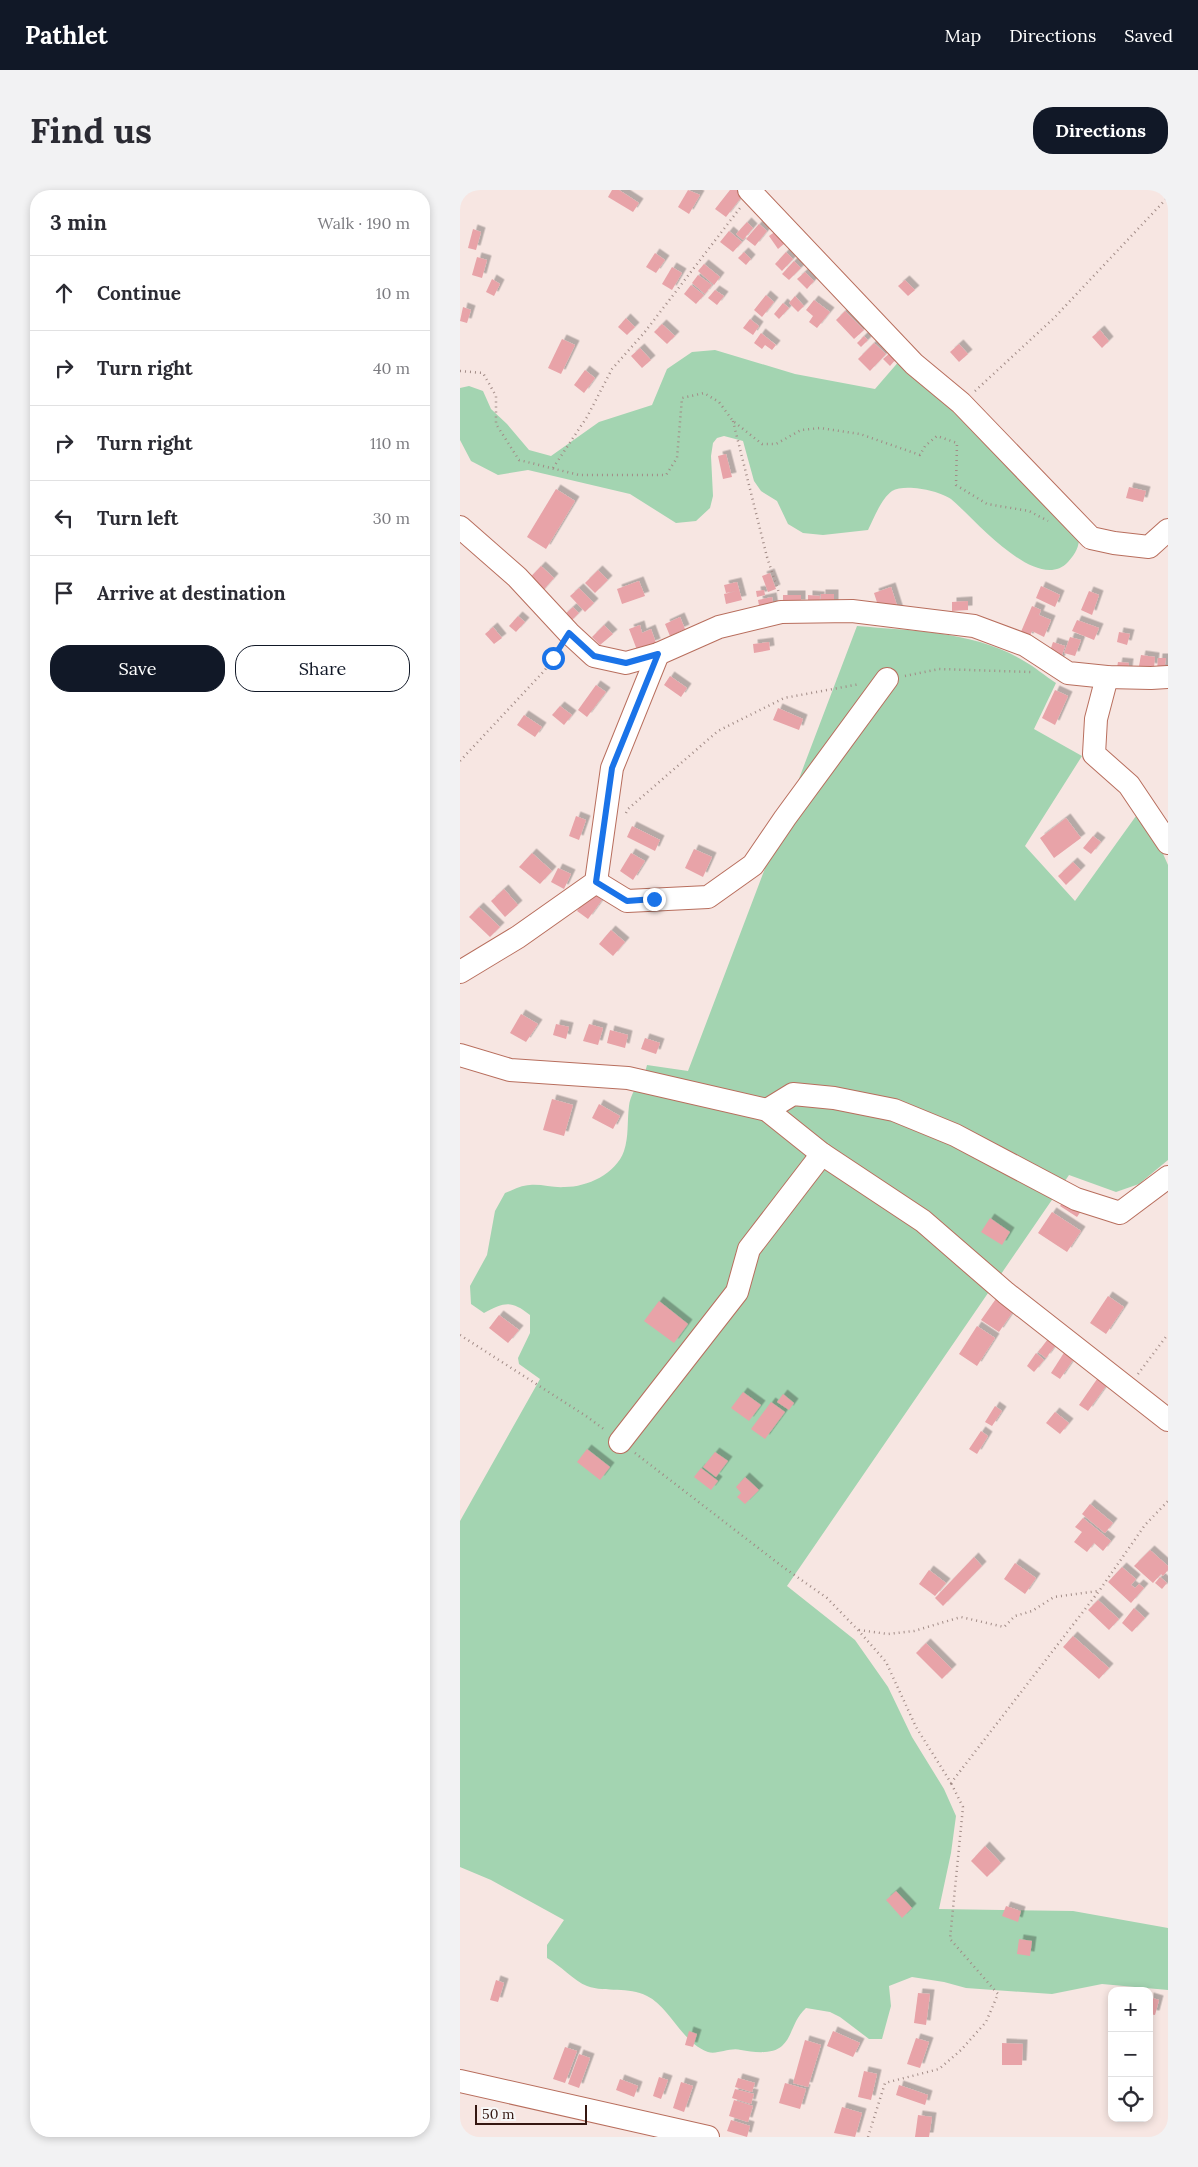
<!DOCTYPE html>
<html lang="en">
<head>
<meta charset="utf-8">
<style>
  :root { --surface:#fff; --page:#f2f2f3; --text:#2b2b33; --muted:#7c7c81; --line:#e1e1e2; --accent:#111827 }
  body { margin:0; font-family:Lora,serif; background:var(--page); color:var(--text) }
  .controls { position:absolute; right:15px; bottom:15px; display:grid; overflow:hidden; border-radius:10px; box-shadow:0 2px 8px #0003 }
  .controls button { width:45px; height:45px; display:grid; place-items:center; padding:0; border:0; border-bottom:1px solid var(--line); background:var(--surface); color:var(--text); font:25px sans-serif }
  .scale { position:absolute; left:15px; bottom:12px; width:112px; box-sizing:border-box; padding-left:5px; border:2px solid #351711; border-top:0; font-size:14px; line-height:18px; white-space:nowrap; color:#351711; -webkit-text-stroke:4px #f7f7f7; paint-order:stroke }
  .stop { position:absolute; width:15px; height:15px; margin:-11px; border:4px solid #1a73e8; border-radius:50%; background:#fff }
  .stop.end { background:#1a73e8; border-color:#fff; box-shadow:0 1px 5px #0008 }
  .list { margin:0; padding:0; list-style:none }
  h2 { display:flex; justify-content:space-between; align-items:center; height:65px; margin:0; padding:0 20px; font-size:21px }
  h2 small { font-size:16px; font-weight:400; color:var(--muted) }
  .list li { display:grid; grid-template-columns:32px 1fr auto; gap:15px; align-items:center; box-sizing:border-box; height:75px; padding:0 20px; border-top:1px solid var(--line) }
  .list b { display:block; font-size:19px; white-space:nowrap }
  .list em { font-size:16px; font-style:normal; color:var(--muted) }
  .actions { display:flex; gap:10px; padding:15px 20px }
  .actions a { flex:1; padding:11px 0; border:1px solid var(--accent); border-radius:20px; text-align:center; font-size:18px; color:var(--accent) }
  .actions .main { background:var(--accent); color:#fff }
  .icon { flex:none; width:28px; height:28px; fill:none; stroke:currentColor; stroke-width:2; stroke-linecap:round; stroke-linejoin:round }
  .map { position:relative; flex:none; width:708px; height:1947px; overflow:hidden; border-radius:20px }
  header { display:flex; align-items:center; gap:30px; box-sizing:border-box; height:70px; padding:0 25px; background:var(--accent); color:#fff }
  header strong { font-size:24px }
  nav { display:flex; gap:28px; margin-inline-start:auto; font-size:18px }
  .intro { display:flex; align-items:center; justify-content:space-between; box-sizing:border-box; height:120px; padding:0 30px }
  h1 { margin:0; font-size:35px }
  .button { padding:12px 22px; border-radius:20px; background:var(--accent); color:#fff; font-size:18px; font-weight:700 }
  main { display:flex; gap:30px; padding:0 30px }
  aside { flex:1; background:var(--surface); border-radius:20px; box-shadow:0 2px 8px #0003 }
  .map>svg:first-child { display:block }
  .green { fill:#a3d4b1 }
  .building { fill:#e8a3a8; filter:url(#shadow) }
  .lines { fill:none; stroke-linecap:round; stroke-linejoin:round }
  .minor-casing { stroke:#b86e5d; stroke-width:24 }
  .path { stroke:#a18b86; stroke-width:2.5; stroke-dasharray:1 4; stroke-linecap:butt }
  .minor { stroke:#fff; stroke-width:22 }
  .route { stroke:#1a73e8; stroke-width:6 }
</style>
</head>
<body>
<header>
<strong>Pathlet</strong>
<nav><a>Map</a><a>Directions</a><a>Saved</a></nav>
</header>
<div class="intro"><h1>Find us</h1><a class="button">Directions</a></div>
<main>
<aside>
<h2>3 min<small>Walk · 190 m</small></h2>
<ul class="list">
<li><svg class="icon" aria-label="ahead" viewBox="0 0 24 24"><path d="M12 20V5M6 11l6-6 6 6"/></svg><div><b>Continue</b></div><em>10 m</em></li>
<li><svg class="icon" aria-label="right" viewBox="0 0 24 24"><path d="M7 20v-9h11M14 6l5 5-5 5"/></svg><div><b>Turn right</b></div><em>40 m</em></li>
<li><svg class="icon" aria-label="right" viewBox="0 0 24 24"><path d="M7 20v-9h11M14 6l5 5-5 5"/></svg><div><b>Turn right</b></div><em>110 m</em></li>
<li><svg class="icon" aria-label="left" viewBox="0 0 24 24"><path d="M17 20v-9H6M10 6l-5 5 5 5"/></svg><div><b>Turn left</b></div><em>30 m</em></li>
<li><svg class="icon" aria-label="arrive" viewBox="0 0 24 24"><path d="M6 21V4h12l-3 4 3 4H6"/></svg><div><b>Arrive at destination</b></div></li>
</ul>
<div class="actions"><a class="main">Save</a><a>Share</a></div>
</aside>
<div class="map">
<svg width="708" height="1947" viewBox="0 0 708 1947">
  <defs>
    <filter id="shadow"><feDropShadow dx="4.5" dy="-4.5" stdDeviation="0" flood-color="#0004"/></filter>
  </defs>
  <rect width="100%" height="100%" fill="#f7e6e2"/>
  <g class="green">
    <path d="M255,160L335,184L415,199L447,162L619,342C620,355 617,362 608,372C577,405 513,327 491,309C480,301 445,293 432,301C421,309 414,328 408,340L363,345L343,343L328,334L317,311L301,301L294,291L283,251L264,246L257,248L253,253L251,266L253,306L250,318L236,331L216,333L170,304L68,280L38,285L11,271L0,250V198L9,196L23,201L31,219L47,234L69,260L91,266L139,232L192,215L207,179L232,162Z"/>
    <path d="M397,436C453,441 515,441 564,471C575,477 585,486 596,493L574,539L622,566L565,656L615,711L676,626L696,648L708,675V970L679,994L656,1002L609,985L327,1396L395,1450L428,1497L452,1547L484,1599L496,1626L491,1663L479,1719L613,1721L708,1738V1800L642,1794L592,1804L506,1798L484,1792L452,1787L429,1796L431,1816L422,1849H409L380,1827L370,1822L346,1818C332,1831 333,1846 322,1856C312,1865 293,1862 281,1860C270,1857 257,1865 248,1862C222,1853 210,1817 187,1806C168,1796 147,1803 127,1796C114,1791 100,1775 87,1768V1755L104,1730L31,1690L0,1677V1331L80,1189L59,1174L58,1168L70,1143V1125C51,1110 45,1112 24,1123L11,1114L10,1096L27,1065L35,1021L45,1003C53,1000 62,995 70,995C82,994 93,998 105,997C127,997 156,984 164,961C169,946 167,931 169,916C172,897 183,893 187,875L228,881Z"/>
  </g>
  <g class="building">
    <path d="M152,0H159L179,13L173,22L148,7Z"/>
    <path d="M228,0L240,5L229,24L218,17Z"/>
    <path d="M270,0H277L283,5L266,27L255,19Z"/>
    <path d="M287,32L293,38L283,50L276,44Z"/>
    <path d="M299,34L307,41L295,56L286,49Z"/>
    <path d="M13,39L21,42L16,60L8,58Z"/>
    <path d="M269,41L282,52L273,62L260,52Z"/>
    <path d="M316,41L325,53L318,59L309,46Z"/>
    <path d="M284,62L291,69L286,75L278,68Z"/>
    <path d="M326,62L333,69L322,81L315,74Z"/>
    <path d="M195,63L205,70L196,83L186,77Z"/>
    <path d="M17,67L27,70L22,88L12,85Z"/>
    <path d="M334,71L341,78L329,90L322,84Z"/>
    <path d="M244,74L260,87L254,95L238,81Z"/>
    <path d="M212,77L222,83L212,100L202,94Z"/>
    <path d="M345,82L354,91L347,99L337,89Z"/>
    <path d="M238,85L252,95L245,104L232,93Z"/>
    <path d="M32,89L40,94L34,106L26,102Z"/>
    <path d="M445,90L455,100L448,106L438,96Z"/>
    <path d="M231,95L244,105L236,114L224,104Z"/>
    <path d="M255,100L264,106L257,115L248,108Z"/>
    <path d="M306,105L314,112L302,127L294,120Z"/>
    <path d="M335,106L344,116L338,122L329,113Z"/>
    <path d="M354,110L370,122L357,138L349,132L353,126L346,120Z"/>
    <path d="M323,113L329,118L319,129L314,124Z"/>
    <path d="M3,117L11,120L7,133L0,131Z"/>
    <path d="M385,121L404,140L394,149L376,130Z"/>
    <path d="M166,128L175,137L167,145L158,137Z"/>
    <path d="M290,129L299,136L293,145L283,138Z"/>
    <path d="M202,134L215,146L207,154L194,142Z"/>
    <path d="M640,140L649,151L642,158L632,147Z"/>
    <path d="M301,143L316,155L312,160L305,155L302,159L294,153Z"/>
    <path d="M404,146L408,150L401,157L397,153Z"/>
    <path d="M102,149L115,155L101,184L88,178Z"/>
    <path d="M414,153L426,164L410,181L398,169Z"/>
    <path d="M499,154L508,164L499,172L490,162Z"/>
    <path d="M180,158L191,170L182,178L171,166Z"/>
    <path d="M430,163L436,169L430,176L423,169Z"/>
    <path d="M125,180L135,188L124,203L114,195Z"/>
    <path d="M266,264L272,287L263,289L258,266Z"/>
    <path d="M669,297L686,301L683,312L666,308Z"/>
    <path d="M96,299L115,311L86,359L67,347Z"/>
    <path d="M81,376L94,388L78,406L64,394Z"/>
    <path d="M138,380L148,390L135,403L125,393Z"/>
    <path d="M310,383L316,399L308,402L302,386Z"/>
    <path d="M179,391L185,406L162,414L157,399Z"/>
    <path d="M277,392L282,410L266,414L264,404L277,401L266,403L264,395Z"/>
    <path d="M581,396L600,405L595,417L576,408Z"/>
    <path d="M431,397L439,422L422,428L414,403Z"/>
    <path d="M119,398L134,413L125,422L110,406Z"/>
    <path d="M304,400L305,405L297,407L296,401Z"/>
    <path d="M629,401L639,405L632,425L621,420Z"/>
    <path d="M361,404H374V418H360Z"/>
    <rect x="323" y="405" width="18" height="9"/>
    <path d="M348,405L360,406L359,418H348Z"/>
    <path d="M312,407L314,418L300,421L298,410Z"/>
    <path d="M508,411V420L492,421V412Z"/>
    <path d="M572,416L581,420L579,425L591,430L584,447L572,441L569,448L560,444Z"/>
    <path d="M113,417L119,423L109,433L103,426Z"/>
    <path d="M58,426L65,432L56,442L49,436Z"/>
    <path d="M220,427L225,439L210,446L205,434Z"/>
    <path d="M617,430L639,438L634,450L612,441Z"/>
    <path d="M144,435L153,444L140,455L132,447Z"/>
    <path d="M180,435L182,443L191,439L196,453L177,460L169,439Z"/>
    <path d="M33,437L42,448L34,454L25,444Z"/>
    <path d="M659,442L670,444L667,455L657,452Z"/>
    <path d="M610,447L621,450L615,466L604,463Z"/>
    <path d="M309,452L310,460L294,463L293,454Z"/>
    <path d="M593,452L605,456L600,471L588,467Z"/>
    <path d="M681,465L695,467L694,478L679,476Z"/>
    <path d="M698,468H706L704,481L697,480Z"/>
    <path d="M658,472L669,473L667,490L655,489Z"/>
    <path d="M210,486L227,498L221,507L204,495Z"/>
    <path d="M136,495L146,502L127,527L118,520Z"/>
    <path d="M595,500L608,506L595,535L582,528Z"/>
    <path d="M100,516L112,525L104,535L92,525Z"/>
    <path d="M318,518L343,529L339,540L313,530Z"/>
    <path d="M64,525L82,537L75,547L57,535Z"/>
    <path d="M116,626L126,630L119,650L109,646Z"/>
    <path d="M606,628L621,648L594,668L580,648Z"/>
    <path d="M172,636L200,650L195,661L167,647Z"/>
    <path d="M633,646L641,652L631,664L623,658Z"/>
    <path d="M234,659L252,667L243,687L225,678Z"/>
    <path d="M72,663L92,681L80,694L59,677Z"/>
    <path d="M171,663L185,671L173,690L160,681Z"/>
    <path d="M613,672L621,680L606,695L598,686Z"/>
    <path d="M98,678L111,684L104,699L91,692Z"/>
    <path d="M44,699L58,715L45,727L31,711Z"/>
    <path d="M131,702L142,710L128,729L117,721Z"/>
    <path d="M19,717L40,737L30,747L9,727Z"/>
    <path d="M151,740L165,752L153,766L139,754Z"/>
    <path d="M61,824L78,834L66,852L50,843Z"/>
    <path d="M96,834L109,837L106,849L93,845Z"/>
    <path d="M129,834L143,838L138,855L123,851Z"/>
    <path d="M150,840L168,845L165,858L147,853Z"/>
    <path d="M185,848L200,853L196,864L181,859Z"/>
    <path d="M92,909L113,915L104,946L83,940Z"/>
    <path d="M139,914L160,926L153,939L132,928Z"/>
    <path d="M608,1004L625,1015L617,1027L600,1016Z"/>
    <path d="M592,1022L621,1041L607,1062L578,1043Z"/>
    <path d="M530,1028L550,1042L542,1055L521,1042Z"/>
    <path d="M540,1103L558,1114L539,1142L521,1130Z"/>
    <path d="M648,1106L664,1117L646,1144L630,1133Z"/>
    <path d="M199,1111L228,1134L214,1153L184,1131Z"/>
    <path d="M39,1125L59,1140L48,1153L29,1138Z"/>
    <path d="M517,1136L535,1148L517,1176L499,1164Z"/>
    <path d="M588,1149L595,1156L586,1168L578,1162Z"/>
    <path d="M607,1158L617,1164L600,1189L591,1183Z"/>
    <path d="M576,1163L584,1170L574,1182L567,1176Z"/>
    <path d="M644,1179L653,1186L628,1221L619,1215Z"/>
    <path d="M283,1202L301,1215L289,1231L271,1218Z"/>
    <path d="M323,1204L334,1213L329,1220L317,1212Z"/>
    <path d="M311,1212L325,1222L305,1249L291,1239Z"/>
    <path d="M535,1216L542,1221L532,1236L525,1232Z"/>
    <path d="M595,1222L609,1233L600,1244L586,1233Z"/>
    <path d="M521,1241L528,1246L517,1264L509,1259Z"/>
    <path d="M127,1259L150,1277L140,1290L117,1272Z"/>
    <path d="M255,1262L268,1271L256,1287L243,1277Z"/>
    <path d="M241,1278L258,1291L251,1300L234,1287Z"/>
    <path d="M285,1287L299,1300L285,1314L277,1307L281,1303L276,1297Z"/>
    <path d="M630,1314L653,1333L645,1343L622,1324Z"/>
    <path d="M623,1328L651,1351L643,1361L634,1353L627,1362L614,1352L622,1342L615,1337Z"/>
    <path d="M690,1360L708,1376V1380L703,1386L701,1384L693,1393L674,1376Z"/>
    <path d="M514,1367L522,1376L483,1416L475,1408Z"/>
    <path d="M555,1373L576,1388L565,1404L544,1389Z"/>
    <path d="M662,1377L676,1389L671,1395L675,1398L679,1394L684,1398L671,1413L648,1392Z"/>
    <path d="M469,1380L486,1393L475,1406L459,1394Z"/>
    <path d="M700,1387L707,1393L702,1399L695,1393Z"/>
    <path d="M638,1410L659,1429L649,1440L628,1420Z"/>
    <path d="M674,1418L685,1428L672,1442L662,1433Z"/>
    <path d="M613,1446L649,1478L639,1489L603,1457Z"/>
    <path d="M466,1453L492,1479L482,1489L456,1463Z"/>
    <path d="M525,1656L541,1673L527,1687L511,1671Z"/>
    <path d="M436,1701L452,1718L442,1728L426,1710Z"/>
    <path d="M546,1716L561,1721L558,1732L542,1726Z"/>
    <path d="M559,1749L572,1751L570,1766L557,1764Z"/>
    <path d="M36,1790L44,1793L38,1812L30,1810Z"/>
    <path d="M458,1803L470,1804L466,1835L454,1833Z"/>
    <path d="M689,1807L699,1810L695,1825L689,1824Z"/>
    <path d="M229,1841L237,1844L233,1857L225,1855Z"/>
    <path d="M373,1841L400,1853L393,1867L367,1856Z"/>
    <path d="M456,1848L469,1852L460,1878L447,1874Z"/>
    <path d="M345,1850L361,1855L348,1897L333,1893Z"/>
    <path d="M542,1853L563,1854L562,1875H542Z"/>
    <path d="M105,1857L117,1861L105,1893L93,1889Z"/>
    <path d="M119,1864L130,1868L119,1898L108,1894Z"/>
    <path d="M404,1881L417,1884L411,1910L398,1907Z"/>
    <path d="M199,1887L208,1890L201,1909L193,1906Z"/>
    <path d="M278,1888L295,1893L292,1902L275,1897Z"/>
    <path d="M160,1889L178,1896L174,1907L156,1900Z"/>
    <path d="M221,1892L233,1896L224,1922L213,1918Z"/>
    <path d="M325,1893L346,1899L340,1919L319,1913Z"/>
    <path d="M439,1895L468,1905L465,1915L436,1905Z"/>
    <path d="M275,1899L294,1904L291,1914L272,1908Z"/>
    <path d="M274,1910L293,1916L288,1932L269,1926Z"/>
    <path d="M382,1917L402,1923L395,1947L374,1943Z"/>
    <path d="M458,1925L472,1927L469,1947H455Z"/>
    <path d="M271,1930L290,1936L287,1947L267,1941Z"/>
  </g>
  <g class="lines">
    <g class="minor-casing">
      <g id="minor">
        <path d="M289,0L454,174L501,213L631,348L654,353L689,357L708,340"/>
        <path d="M0,337L57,387L109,443L134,466L166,473L198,464L259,437L321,422L392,421L514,436L565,455L608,483L647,487L691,488L708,487"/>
        <path d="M647,487L636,529L634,564L669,595L708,653"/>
        <path d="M136,692L167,711L248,707L293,675L325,628L427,489"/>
        <path d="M0,782L58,747L136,692L152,578L198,464"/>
        <path d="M0,865L50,880L168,888L307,920L362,964L463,1031L546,1103L708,1230"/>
        <path d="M307,920L333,904L374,908L434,920L495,945L616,1009L660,1023L708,987"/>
        <path d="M160,1252L277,1102L289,1059L362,964"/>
        <path d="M0,1891L248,1947"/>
      </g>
    </g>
    <g class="path">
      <path d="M0,181L23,183L36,206V234L59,270L119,285H206L217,268L222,208L244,203L259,212L273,231L302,254H316L341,240L360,238L400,244L460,265L465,256L477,246L497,253L496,295L527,314L569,321L588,331"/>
      <path d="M515,201L594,128L708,7"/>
      <path d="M273,231L307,367L319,403"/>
      <path d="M93,278L127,227L152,179L184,143L280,18"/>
      <path d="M445,486L479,479L571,482"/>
      <path d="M0,571L85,480L99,459"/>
      <path d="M166,623L168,619L258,541L324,508L400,494"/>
      <path d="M0,1145L126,1226L145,1240"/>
      <path d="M678,1184L708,1144"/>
      <path d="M175,1263L323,1377L367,1408L398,1440L426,1472L456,1537L491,1593L639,1401L685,1335L708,1311"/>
      <path d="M399,1440L428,1444L454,1441L501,1427L544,1437L555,1426L572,1421L594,1407L638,1401"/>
      <path d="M408,1947L425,1893L479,1879L501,1860L526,1832L538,1804L490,1749L503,1617L491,1593"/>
    </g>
    <use href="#minor" class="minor"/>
  </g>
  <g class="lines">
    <path class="route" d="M93,468L109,443L134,466L166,473L198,464L152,578L136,692L167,711L194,709"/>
  </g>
</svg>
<div class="controls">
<button>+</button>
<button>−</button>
<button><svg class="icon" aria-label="locate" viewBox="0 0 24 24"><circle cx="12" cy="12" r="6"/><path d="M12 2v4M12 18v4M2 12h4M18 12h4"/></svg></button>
</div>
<div class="scale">50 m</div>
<div class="stop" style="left:93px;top:468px"></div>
<div class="stop end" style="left:194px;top:709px"></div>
</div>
</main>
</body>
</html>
